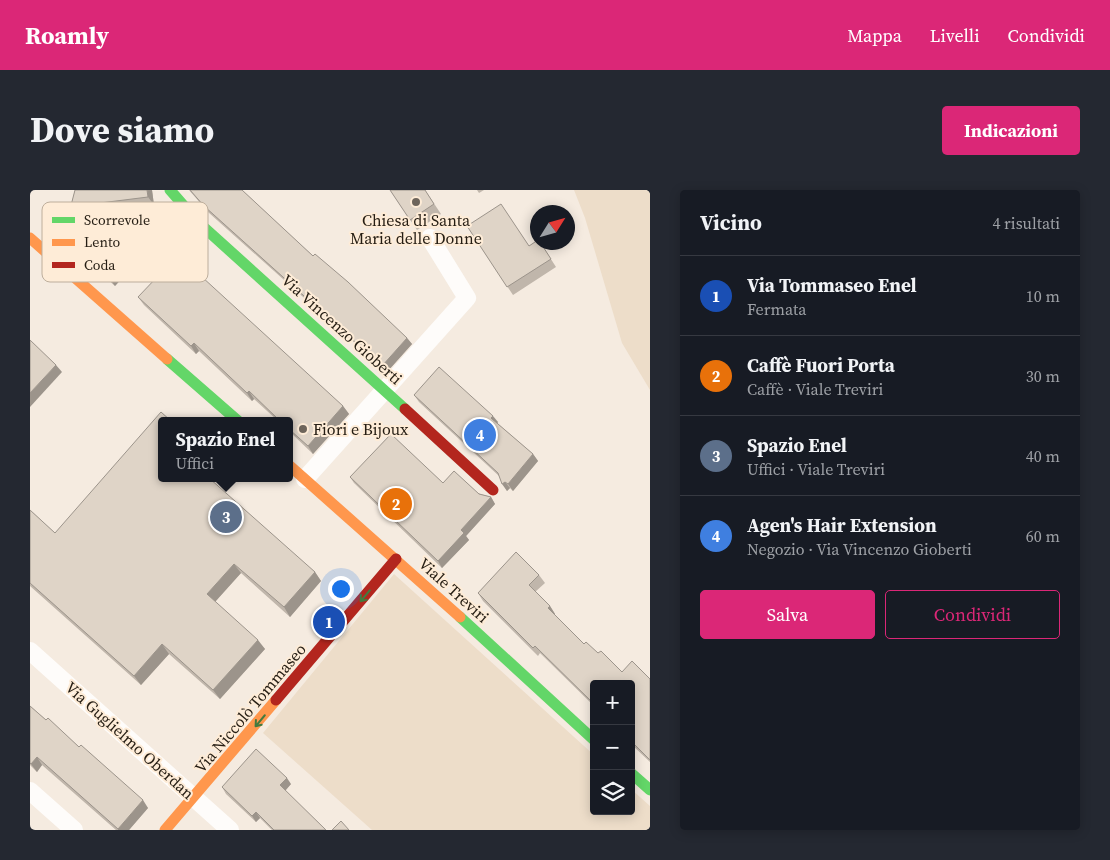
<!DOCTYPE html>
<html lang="it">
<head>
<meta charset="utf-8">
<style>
  :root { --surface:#171b24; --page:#242831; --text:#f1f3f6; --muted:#9ea1a6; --line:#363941; --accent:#db2777 }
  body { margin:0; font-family:"Source Serif 4",serif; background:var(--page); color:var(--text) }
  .controls { position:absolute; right:15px; bottom:15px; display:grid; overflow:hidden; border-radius:5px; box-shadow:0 2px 12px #0003 }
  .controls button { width:45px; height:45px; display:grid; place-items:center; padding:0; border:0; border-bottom:1px solid var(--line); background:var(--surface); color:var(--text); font:25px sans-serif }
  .compass { position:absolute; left:500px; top:15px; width:45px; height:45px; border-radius:50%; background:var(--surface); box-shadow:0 2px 12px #0003; rotate:53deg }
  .you { position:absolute; left:310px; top:398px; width:18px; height:18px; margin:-12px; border:4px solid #fff; border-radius:50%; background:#1a73e8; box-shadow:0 0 0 8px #1a73e833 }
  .badge { display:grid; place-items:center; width:32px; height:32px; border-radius:50%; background:var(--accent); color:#fff; font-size:16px; font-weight:700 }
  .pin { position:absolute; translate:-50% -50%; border:2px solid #fff; box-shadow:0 1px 5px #0006 }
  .popup { position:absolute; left:128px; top:227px; width:135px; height:65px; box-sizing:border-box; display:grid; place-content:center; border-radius:5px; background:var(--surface); filter:drop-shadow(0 1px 4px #0005); font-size:16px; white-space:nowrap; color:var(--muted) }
  .popup b { font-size:19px; color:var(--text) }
  .popup::after { content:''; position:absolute; left:50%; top:100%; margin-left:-10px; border:10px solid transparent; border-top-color:var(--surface) }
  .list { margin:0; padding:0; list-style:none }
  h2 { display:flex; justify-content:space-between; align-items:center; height:65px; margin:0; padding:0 20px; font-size:21px }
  h2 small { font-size:16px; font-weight:400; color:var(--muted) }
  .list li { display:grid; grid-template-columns:32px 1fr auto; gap:15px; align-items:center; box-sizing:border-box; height:80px; padding:0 20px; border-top:1px solid var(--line) }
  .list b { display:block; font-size:19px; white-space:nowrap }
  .list p { margin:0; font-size:16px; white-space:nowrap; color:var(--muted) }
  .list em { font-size:16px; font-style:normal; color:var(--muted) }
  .actions { display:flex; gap:10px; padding:15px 20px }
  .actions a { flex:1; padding:11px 0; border:1px solid var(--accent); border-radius:5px; text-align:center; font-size:18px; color:var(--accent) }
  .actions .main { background:var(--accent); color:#fff }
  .icon { flex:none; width:28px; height:28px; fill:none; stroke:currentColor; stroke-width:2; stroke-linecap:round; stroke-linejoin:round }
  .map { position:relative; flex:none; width:620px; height:640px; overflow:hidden; border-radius:5px }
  header { display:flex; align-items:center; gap:30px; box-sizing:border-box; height:70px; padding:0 25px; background:var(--accent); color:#fff }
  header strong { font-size:24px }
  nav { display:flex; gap:28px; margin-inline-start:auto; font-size:18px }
  .intro { display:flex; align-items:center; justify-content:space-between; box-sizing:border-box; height:120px; padding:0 30px }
  h1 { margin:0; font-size:35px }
  .button { padding:12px 22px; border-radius:5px; background:var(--accent); color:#fff; font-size:18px; font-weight:700 }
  main { display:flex; gap:30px; padding:0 30px }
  aside { flex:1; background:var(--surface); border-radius:5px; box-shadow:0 2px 12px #0003 }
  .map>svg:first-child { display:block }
  .green { fill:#edddc9 }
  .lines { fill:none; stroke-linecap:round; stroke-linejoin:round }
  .street { stroke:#fefcfa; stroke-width:18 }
  .fast { stroke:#63d668; stroke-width:11 }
  .slow { stroke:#ff974d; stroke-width:11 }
  .jam { stroke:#b3261e; stroke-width:11 }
  .wall { fill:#c0b6ab }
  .shaded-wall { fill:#9c948b }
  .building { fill:#dfd4c7; stroke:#9c948b }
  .oneway { stroke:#447a3e }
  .poi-dot { fill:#6e655b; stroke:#feecd7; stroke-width:2 }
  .labels { text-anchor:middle; stroke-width:4; stroke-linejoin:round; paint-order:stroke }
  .poi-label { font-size:16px; fill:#251d13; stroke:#feecd7 }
  .street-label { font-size:16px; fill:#251d13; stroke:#feecd7 }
  .key { fill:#feecd7; stroke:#bdae9c; stroke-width:1 }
  .key-label { font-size:14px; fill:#251d13 }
</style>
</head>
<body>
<header>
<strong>Roamly</strong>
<nav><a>Mappa</a><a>Livelli</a><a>Condividi</a></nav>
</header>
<div class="intro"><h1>Dove siamo</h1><a class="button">Indicazioni</a></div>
<main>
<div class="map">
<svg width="620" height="640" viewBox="0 0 620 640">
  <rect width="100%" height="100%" fill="#f5ebe0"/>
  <g class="green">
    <path d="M544,0H620V200L592,153L555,28Z"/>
    <path d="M364,384L564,565V621H601V599L620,616V640H342L233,543Z"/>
  </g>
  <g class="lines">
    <g class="street">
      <path d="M275,289L437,108L400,48"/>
      <path d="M0,461L200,640"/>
      <path d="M0,601L44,640"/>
    </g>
    <g class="fast">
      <path d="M140,0L168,32L375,219"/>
      <path d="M137,169L208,231"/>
      <path d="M430,427L564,550"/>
      <path d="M601,583L620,600"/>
    </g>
    <g class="slow">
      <path d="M0,48L137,169"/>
      <path d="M260,276L430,427"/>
      <path d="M135,640L246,510"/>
    </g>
    <g class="jam">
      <path d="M375,219L463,300"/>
      <path d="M246,510L366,369"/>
    </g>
  </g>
  <g class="wall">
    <path d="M45,0H122L124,15L62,22L104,60L110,68L85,96L38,54L33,46Z"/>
    <path d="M159,0H212L283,66L377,148L382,154L357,182L178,22Z"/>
    <path d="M360,0H395L411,24L387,40Z"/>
    <path d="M447,0H454L449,3Z"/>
    <path d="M437,36L499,56L510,52L526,77L483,105Z"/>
    <path d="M108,107L313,216L319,224L283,264L260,242V231H248L224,209L222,211L169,161L166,164L114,115Z"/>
    <path d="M384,205L468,232L467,233L503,264L508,271L483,301L480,298L477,301L469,286L389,212Z"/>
    <path d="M320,287L413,293L461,307L465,314L436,346L439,350L412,378L324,293Z"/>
    <path d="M132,288L285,382L291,391L260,427L211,383L185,412L235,459L190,509L139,464L111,495L0,396V320L25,343Z"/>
    <path d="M509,385L515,393L505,402L520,416L525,424L524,425L554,454L568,463L592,482L620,489V572L601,554V494H564V516L510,463L508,466L453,411L448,403Z"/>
    <path d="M0,516L16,530L49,557L118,618L99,640H86L12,575L7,582L0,575Z"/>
    <path d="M261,594L255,601L296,640H242L230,628L226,632L196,604L192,597Z"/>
  </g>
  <g class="shaded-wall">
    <path d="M117,0H122L124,15L118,7Z"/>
    <path d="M104,60L110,68L85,96L79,88Z"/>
    <path d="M377,148L382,154L357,182L352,176Z"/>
    <path d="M164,153L169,161L166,164L161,156Z"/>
    <path d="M26,175L32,182L0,217V203Z"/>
    <path d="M219,201L224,209L222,211L217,203Z"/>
    <path d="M313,216L319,224L283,264L278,256Z"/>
    <path d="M463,226L468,232L466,235L461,228Z"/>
    <path d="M503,264L508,271L483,301L478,294Z"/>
    <path d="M475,292L480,298L477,301L472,294Z"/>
    <path d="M461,307L465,314L436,346L439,350L412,378L408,371L431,340Z"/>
    <path d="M204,374L211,383L184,413L177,404Z"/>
    <path d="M285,382L291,391L260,427L254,417Z"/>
    <path d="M520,416L525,424L523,426L518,418Z"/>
    <path d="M228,450L235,459L190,509L183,500Z"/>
    <path d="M132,454L139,464L111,495L104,486Z"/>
    <path d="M7,567L12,575L7,582L1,574Z"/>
    <path d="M257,588L261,594L254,602L250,595Z"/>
    <path d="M113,610L118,618L99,640H88V639Z"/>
    <path d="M226,622L230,628L226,632L222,626Z"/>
  </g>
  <g class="building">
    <path d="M45,0H117L118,7L54,15L104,60L79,88L33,46Z"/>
    <path d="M160,0H212L283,66L285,64L318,92L377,148L352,176L174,16Z"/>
    <path d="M360,0H395L404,14L380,30Z"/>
    <path d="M471,14L499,56L508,50V52H510L521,69L477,97L437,36Z"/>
    <path d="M148,65L313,216L278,256L260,240V231H250L219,201L217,203L164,153L161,156L108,107Z"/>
    <path d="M0,150L26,175L0,203Z"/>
    <path d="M409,177L463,226L461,228L503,264L478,294L475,292L472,294L468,283L384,205Z"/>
    <path d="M131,222L141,231H132V288H179L285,382L254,417L204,374L177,404L228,450L183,500L132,454L104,486L0,393V320L25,343Z"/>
    <path d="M361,244L413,293L424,281L449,304L461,307L431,340L434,343L408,371L320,287Z"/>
    <path d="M486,362L509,385L499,395L520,416L518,418L554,454L556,452L568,463L571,461L592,482L602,471L620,489V570L601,551V494H564V514L505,456L503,458L448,403Z"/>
    <path d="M0,516L16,530L18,528L49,557L51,555L113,610L88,639L7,567L1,574L0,573Z"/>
    <path d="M226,559L257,588L250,595L296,640H244L226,622L222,626L192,597Z"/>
    <path d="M311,631L319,640H302Z"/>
  </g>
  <defs><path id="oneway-shaft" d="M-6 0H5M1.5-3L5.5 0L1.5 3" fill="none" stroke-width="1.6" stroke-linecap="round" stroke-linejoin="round" transform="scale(1.25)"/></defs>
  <g class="oneway">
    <use href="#oneway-shaft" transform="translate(335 406) rotate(130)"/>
    <use href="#oneway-shaft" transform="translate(230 531) rotate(130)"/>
  </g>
  <g class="poi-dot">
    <circle cx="386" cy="12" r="5"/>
    <circle cx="273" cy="239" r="5"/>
  </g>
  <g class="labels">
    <g class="poi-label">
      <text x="386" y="36">Chiesa di Santa<tspan x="386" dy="18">Maria delle Donne</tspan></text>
      <text x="283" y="245" text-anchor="start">Fiori e Bijoux</text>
    </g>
    <g class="street-label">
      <text transform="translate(312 139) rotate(42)" y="6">Via Vincenzo Gioberti</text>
      <text transform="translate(424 400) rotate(42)" y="6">Viale Treviri</text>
      <text transform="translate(220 518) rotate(-50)" y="6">Via Niccolò Tommaseo</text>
      <text transform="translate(100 550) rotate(42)" y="6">Via Guglielmo Oberdan</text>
    </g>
  </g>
  <rect x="12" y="12" width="166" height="80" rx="8" class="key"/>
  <rect x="22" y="27" width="23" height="6" fill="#63d668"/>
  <rect x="22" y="49" width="23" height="7" fill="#ff974d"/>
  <rect x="22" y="72" width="23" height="6" fill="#b3261e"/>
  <g class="key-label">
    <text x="54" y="35">Scorrevole</text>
    <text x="54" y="57">Lento</text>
    <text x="54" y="80">Coda</text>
  </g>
</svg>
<div class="controls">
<button>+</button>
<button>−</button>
<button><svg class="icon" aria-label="layers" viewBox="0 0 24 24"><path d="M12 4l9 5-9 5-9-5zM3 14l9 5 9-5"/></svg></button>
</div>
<svg class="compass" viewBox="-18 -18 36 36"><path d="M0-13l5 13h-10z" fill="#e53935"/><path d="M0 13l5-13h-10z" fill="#9ea1a6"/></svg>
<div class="you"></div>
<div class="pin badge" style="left:299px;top:432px;background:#1a4fb4">1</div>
<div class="pin badge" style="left:366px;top:314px;background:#e8710a">2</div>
<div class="pin badge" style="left:196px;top:327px;background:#5c6f8a">3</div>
<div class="popup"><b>Spazio Enel</b>Uffici</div>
<div class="pin badge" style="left:450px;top:245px;background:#3f7fe0">4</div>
</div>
<aside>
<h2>Vicino<small>4 risultati</small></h2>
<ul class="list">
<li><span class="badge" style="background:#1a4fb4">1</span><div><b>Via Tommaseo Enel</b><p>Fermata</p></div><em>10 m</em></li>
<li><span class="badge" style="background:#e8710a">2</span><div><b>Caffè Fuori Porta</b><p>Caffè · Viale Treviri</p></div><em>30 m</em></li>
<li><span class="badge" style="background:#5c6f8a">3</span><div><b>Spazio Enel</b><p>Uffici · Viale Treviri</p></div><em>40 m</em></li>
<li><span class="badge" style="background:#3f7fe0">4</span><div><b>Agen's Hair Extension</b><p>Negozio · Via Vincenzo Gioberti</p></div><em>60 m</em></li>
</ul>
<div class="actions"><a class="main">Salva</a><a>Condividi</a></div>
</aside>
</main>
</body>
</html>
